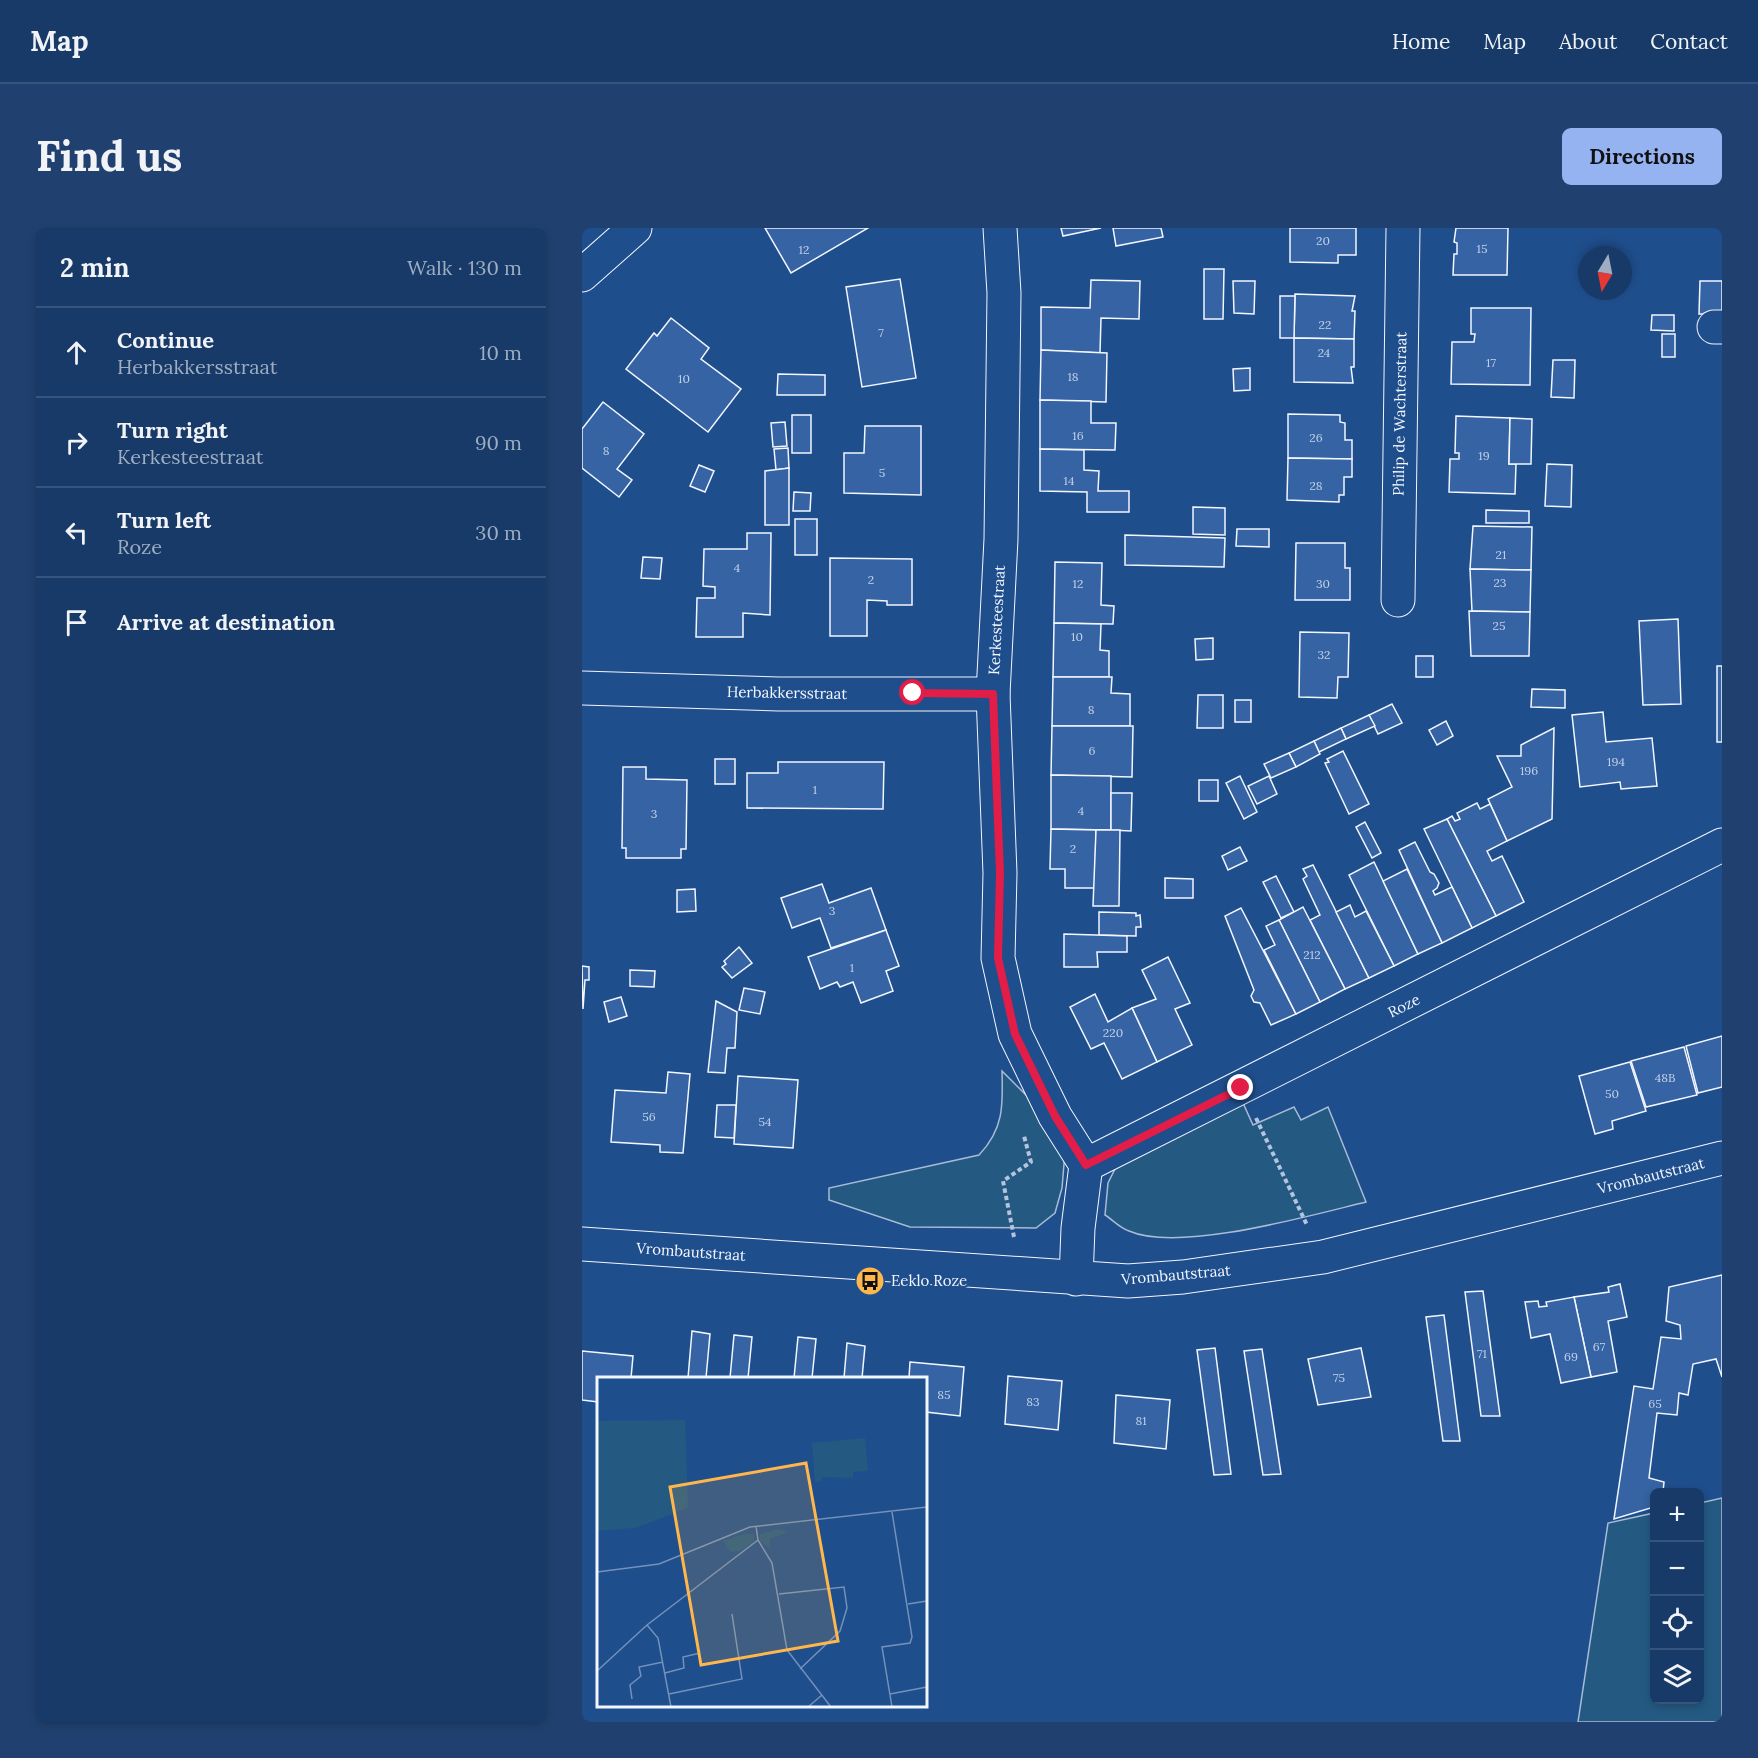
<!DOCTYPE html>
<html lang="en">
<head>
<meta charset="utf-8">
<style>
  :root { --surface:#173a69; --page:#20416f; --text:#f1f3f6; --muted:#9eadc0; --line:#36547d; --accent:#95b2f1 }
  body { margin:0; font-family:Lora,serif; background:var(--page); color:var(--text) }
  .controls { position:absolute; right:18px; bottom:18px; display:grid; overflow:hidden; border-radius:9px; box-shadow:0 3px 9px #0003 }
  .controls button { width:54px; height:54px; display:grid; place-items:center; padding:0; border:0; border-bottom:2px solid var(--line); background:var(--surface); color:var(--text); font:30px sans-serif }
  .compass { position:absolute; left:996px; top:18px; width:54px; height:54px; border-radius:50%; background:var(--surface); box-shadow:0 3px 9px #0003; rotate:190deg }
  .stop { position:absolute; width:18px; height:18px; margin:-14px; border:4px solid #e11d48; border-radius:50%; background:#fff }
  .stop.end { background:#e11d48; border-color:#fff; box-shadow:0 2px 6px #0008 }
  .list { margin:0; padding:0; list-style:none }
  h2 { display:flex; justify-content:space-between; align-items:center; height:78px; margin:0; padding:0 24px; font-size:26px }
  h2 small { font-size:20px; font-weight:400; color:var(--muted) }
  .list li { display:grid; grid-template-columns:39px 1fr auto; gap:18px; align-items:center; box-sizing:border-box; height:90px; padding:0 24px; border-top:2px solid var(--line) }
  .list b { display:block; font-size:22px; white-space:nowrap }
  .list p { margin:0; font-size:20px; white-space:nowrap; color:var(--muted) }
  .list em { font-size:20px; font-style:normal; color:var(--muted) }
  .icon { flex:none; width:33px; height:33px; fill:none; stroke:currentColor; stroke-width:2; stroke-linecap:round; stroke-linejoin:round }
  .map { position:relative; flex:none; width:1140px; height:1494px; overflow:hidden; border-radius:9px }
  header { display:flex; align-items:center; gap:36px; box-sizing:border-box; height:84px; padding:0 30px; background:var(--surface); border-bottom:2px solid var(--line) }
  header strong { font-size:28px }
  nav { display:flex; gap:33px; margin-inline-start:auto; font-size:21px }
  .intro { display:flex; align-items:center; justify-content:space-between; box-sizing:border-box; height:144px; padding:0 36px }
  h1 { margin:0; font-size:42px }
  .button { padding:15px 27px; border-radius:9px; background:var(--accent); color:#111; font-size:21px; font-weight:700 }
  main { display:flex; gap:36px; padding:0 36px }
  aside { flex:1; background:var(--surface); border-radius:9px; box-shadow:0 3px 9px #0003 }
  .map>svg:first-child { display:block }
  .green { fill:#245a82; stroke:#a8bbd7; stroke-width:1.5 }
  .building { fill:#3563a3; stroke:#f2f6ff; stroke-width:1.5 }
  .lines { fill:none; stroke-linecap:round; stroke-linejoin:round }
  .minor-casing { stroke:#f2f6ff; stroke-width:35 }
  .path { stroke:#b3c4dc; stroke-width:4; stroke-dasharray:4.5 3; stroke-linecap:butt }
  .minor { stroke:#1f4e8c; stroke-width:33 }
  .route { stroke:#e11d48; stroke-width:8 }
  .labels { text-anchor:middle; stroke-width:4.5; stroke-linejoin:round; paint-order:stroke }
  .number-label { font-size:12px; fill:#c3d1e8 }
  .street-label { font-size:15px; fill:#f2f6ff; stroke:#1f4e8c }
  .poi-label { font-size:15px; fill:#f2f6ff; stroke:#1f4e8c; text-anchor:start }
  .inset-road { fill:none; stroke:#7391ba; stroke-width:1.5 }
  .view { fill:#ffb74d; fill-opacity:0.15; stroke:#ffb74d; stroke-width:3 }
  .inset-edge { fill:none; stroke:#f2f6ff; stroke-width:3 }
</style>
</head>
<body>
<header>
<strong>Map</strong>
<nav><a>Home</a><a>Map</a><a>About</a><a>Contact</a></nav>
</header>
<div class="intro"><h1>Find us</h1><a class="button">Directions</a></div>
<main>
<aside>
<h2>2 min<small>Walk · 130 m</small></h2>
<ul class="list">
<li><svg class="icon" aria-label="ahead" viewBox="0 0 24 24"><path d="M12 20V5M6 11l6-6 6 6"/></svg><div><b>Continue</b><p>Herbakkersstraat</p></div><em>10 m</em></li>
<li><svg class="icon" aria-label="right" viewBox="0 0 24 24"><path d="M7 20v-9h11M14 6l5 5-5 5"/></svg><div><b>Turn right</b><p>Kerkesteestraat</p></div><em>90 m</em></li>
<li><svg class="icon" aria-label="left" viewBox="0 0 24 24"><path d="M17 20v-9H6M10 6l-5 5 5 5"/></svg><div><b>Turn left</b><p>Roze</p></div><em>30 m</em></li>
<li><svg class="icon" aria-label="arrive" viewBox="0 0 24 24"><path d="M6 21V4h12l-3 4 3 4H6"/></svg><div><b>Arrive at destination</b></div></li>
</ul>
</aside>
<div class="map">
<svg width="1140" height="1494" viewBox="0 0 1140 1494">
  <rect width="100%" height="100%" fill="#1f4e8c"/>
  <g class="green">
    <path d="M420,843L447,870L483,924L480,960L473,985L454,1000L328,999L247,972V960L397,927C422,901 421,877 420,843Z"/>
    <path d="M661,875L671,897L712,879L719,892L746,879L784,974C730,987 597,1025 547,1003C538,1000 531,992 523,987L526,955L535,937Z"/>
    <path d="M1140,1270V1494H996L1026,1295L1072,1285V1472H1118V1275Z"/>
  </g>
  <g class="building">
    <path d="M183,0H286L209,45Z"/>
    <path d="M479,0H519L481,8Z"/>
    <path d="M531,0H579L581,9L534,18Z"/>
    <path d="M708,0H774V27H756V35L708,34Z"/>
    <path d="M874,0H926L925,47H871L872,26H875V15L872,14Z"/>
    <path d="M622,41H642L641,91H622Z"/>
    <path d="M318,51L334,150L280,159L264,59Z"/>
    <path d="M509,52L558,53L557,91L519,90L518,125L459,122V79L508,80Z"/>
    <path d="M651,53H673L672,86L652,85Z"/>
    <path d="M1118,53H1140V86H1117Z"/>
    <path d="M713,66L773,68L770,83H773L772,111L712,110Z"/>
    <path d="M698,68H713L712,110H698Z"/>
    <path d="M889,80H949L948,157L869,156L870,114H892L893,106H889Z"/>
    <path d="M1070,87H1092V103L1069,102Z"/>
    <path d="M89,90L127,120L119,131L159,161L126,204L44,141L72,105L75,108Z"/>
    <rect x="1080" y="106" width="13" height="23"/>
    <path d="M712,110L772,111V139H769L771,155L712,154Z"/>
    <path d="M459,122L525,125L524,174L458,172Z"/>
    <path d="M971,132H993L992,170L969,169Z"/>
    <path d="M668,140V162L652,163L651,141Z"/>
    <path d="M196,146L243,147V167H195Z"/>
    <path d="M458,172L509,173V195H534L533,222L458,221Z"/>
    <path d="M21,174L62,206L35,241L50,252L37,269L0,240V201Z"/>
    <path d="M706,186L758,187V194L763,195V212H770V231L706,230Z"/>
    <rect x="210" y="187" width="19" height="38"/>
    <path d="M874,188L928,190L927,236H934L933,266L867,264L868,231H877V225H873Z"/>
    <path d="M928,190L950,191L949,236H927Z"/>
    <path d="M203,194L205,218L191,219L189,195Z"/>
    <path d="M283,198H339V267L262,265V225H282Z"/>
    <path d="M206,220L207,240L194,242L192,221Z"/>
    <path d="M458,221L502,222V242L517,243L516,263H547V284H505V264L458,263Z"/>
    <path d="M706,230L770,231V249H762V267H757V274L705,272Z"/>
    <path d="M965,236L990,237L989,279L963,278Z"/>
    <path d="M117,237L132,243L123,264L108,258Z"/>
    <path d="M207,240V297H183V243Z"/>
    <path d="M212,264L229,265L228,283H211Z"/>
    <path d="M611,279L643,280V307L611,306Z"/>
    <path d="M904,282L947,283V295H904Z"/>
    <rect x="213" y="291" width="22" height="36"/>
    <path d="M891,298L950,299L949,342L888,341Z"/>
    <path d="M655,301H687V319L654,318Z"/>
    <path d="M165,305H189L188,387L161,385V409H114L115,370H133V359L121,358L122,321H165Z"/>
    <path d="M543,307L643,310L642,339L543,337Z"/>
    <path d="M714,315H763V340H768V372H713Z"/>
    <path d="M61,329L80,330L78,351L59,350Z"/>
    <path d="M248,330L330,331V377H305V373L285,372V408H248Z"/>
    <path d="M473,334L520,335L519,377L532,378L531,396L472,395Z"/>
    <path d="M888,341L949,342L948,384L890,383Z"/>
    <path d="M887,383L948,384L947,428H889Z"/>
    <path d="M1096,391L1099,476L1061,477L1057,393Z"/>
    <path d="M472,395L519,396L518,422L527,423V449H471Z"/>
    <path d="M718,404L767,405L766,449H756L755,470L717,469Z"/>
    <path d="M631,410V431L614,432L613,411Z"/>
    <rect x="834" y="428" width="17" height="21"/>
    <rect x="1135" y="438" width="5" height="76"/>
    <path d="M471,449H530L529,465L548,466V498H470Z"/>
    <path d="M950,461L983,462V480L949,479Z"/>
    <path d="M616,467H641V500H615Z"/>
    <rect x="653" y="472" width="16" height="22"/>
    <path d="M810,476L820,495L796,506L787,487Z"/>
    <path d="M1021,484L1024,514L1070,510L1075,558L1039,561L1038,554L998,559L990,487Z"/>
    <path d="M787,487L793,498L764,511L759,500Z"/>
    <path d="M864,493L871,508L855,517L847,502Z"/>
    <path d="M470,498H551L550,549L469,547Z"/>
    <path d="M759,500L764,511L737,524L732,513Z"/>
    <path d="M972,500L970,591L925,613L906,571L930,559L915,528H939V517Z"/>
    <path d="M732,513L738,526L714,539L707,525Z"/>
    <path d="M761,523L787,576L767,586L743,535L747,534L745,531Z"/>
    <path d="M707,525L714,539L689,550L682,536Z"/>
    <rect x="133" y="531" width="20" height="25"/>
    <path d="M196,534H302L301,581L165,580V545H196Z"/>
    <path d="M41,539H64V551L105,552L104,621H99V630H44V620H40Z"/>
    <path d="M469,547L529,548V602L469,601Z"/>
    <path d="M658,548L675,584L662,591L644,555Z"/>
    <path d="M687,548L695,566L675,576L666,558Z"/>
    <rect x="617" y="552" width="19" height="21"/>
    <path d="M529,565H550L549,603L529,602Z"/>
    <path d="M895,575L898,581L908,576L925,613L905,623L910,633L920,628L942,674L914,688L865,591L870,588L873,593L878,591L875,585Z"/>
    <path d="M865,591L914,688L890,700L842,601Z"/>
    <path d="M783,594L799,625L790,630L774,599Z"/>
    <path d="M469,601L514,602L513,660H483V641H468Z"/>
    <path d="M514,602H538L537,678H511Z"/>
    <path d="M833,614L848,644L852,646L857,655L855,660L851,663L853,667L870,659L890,700L860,715L817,622Z"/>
    <path d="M658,619L665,633L646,642L640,628Z"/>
    <path d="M792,634L836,726L812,738L767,647Z"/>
    <path d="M731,637L787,750L763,761L728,692L738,687L721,651L725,648L721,641Z"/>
    <path d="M825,641L860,715L836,726L801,653Z"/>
    <path d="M694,648L712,684L699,690L681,654Z"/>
    <path d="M583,650L611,651V670H583Z"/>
    <path d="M240,656L247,675L289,660L304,702L249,720L238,690L210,700L199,670Z"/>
    <path d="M113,661L114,683L95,684V662Z"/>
    <path d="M768,677L773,689L784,683L812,738L787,750L754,684Z"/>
    <path d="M721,679L763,761L738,774L697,692Z"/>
    <path d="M659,680L714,786L689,797L678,775L672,774L669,768L672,762L643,688Z"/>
    <path d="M517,684L554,685V688L558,687L559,699H554V708L517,707Z"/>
    <path d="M697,692L738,774L714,786L682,722L693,717L684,698Z"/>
    <path d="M304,702L317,738L304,743L311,763L279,775L271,754L258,759L255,754L238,761L226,729Z"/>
    <path d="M482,706L545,708V724H515L516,739H482Z"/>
    <path d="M157,719L170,735L150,750L140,739L144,736L142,733Z"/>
    <path d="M586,729L608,775L593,781L610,817L575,834L550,780L574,771L560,742Z"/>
    <path d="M0,738L7,739V752H3L1,781Z"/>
    <path d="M48,742L73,743L72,759L48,758Z"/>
    <path d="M162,760L183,764L178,786L157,782Z"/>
    <path d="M513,766L526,794L550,780L575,834L540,851L522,815L509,821L488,779Z"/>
    <path d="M39,769L45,788L27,794L22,774Z"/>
    <path d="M134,773L155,784L153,820H145L143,845L126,844Z"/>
    <path d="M1140,808V859L1116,865L1104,818Z"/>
    <path d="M1102,819L1115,867L1064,879L1049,833Z"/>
    <path d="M1048,834L1064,883L1030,893L1031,901L1013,906L997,848Z"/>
    <path d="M86,844L108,846L101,925L78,924V917L29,914L33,862L84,865Z"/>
    <path d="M156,848L216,852L211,920L152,916Z"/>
    <path d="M135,877H154L152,910L133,909Z"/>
    <path d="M1140,1047V1149L1134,1131L1111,1136L1106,1167L1097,1165L1095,1187L1075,1185L1067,1250L1082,1254L1081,1264H1072V1279L1032,1291L1052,1158L1071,1161L1079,1109L1099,1111L1098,1097L1084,1093L1087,1059Z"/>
    <path d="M1038,1056L1045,1089L1026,1093L1035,1144L1009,1149L992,1069L1027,1064L1026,1059Z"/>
    <path d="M901,1063L918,1188H899L883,1064Z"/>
    <path d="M992,1069L1009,1149L979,1155L968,1106L949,1110L943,1074L956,1073L957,1079L965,1078L964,1074Z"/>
    <path d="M862,1087L878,1213H861L844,1089Z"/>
    <path d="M110,1103L128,1106L124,1150H106Z"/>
    <path d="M152,1107L170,1109L166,1150H148Z"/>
    <path d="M216,1109L234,1111L230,1150H212Z"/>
    <path d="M265,1115L283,1118L280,1150H262Z"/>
    <path d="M633,1120L649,1246L632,1247L615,1122Z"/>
    <path d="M779,1120L789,1169L736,1177L726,1131Z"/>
    <path d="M680,1121L699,1246L681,1247L662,1123Z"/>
    <path d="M0,1123L51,1128L49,1150H16V1174L0,1172Z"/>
    <path d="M328,1134L382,1139L378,1188L344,1184V1150H327Z"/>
    <path d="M426,1148L480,1153L476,1202L423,1196Z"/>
    <path d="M534,1167L588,1172L584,1221L532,1215Z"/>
  </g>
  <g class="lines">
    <g class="minor-casing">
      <g id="minor">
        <path d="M418,0L422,65L419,311L411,466L418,645L416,730L433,806L473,888L504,937L496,1000L494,1051"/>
        <path d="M0,47L53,0"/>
        <path d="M1132,99H1140"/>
        <path d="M816,372L821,0"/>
        <path d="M0,460L197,466H411"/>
        <path d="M504,937L1140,617"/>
        <path d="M0,1016L546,1053L601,1049L741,1029L1140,930"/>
      </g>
    </g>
    <g class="path">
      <path d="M674,890L725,997"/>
      <path d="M432,1009L421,953L449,934L442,908"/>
    </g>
    <use href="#minor" class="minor"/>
  </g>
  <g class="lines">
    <path class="route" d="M331,465L411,466L418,645L416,730L433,806L473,888L504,937L659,860"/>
  </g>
  <defs>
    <g id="bus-disc" transform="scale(1.5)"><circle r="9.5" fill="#ffb74d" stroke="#1f4e8c"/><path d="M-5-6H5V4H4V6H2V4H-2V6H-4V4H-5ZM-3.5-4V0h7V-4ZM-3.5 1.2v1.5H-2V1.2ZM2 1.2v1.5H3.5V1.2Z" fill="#111"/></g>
  </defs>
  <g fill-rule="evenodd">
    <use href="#bus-disc" x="288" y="1053"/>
  </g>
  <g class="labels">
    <g class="number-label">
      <text x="741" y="17">20</text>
      <text x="900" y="25">15</text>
      <text x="222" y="26">12</text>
      <text x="743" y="101">22</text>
      <text x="299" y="109">7</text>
      <text x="742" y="129">24</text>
      <text x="909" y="139">17</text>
      <text x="491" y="153">18</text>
      <text x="102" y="155">10</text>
      <text x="496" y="212">16</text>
      <text x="734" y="214">26</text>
      <text x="24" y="227">8</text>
      <text x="902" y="232">19</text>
      <text x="300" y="249">5</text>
      <text x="487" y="257">14</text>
      <text x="734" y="262">28</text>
      <text x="919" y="331">21</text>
      <text x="155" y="344">4</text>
      <text x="289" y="356">2</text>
      <text x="918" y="359">23</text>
      <text x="496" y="360">12</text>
      <text x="741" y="360">30</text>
      <text x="917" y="402">25</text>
      <text x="495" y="413">10</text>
      <text x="742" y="431">32</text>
      <text x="509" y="486">8</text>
      <text x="510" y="527">6</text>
      <text x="1034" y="538">194</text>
      <text x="947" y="547">196</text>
      <text x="233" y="566">1</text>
      <text x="499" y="587">4</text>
      <text x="72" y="590">3</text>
      <text x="491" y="625">2</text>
      <text x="250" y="687">3</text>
      <text x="730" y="731">212</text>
      <text x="270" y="744">1</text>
      <text x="531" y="809">220</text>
      <text x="1083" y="854">48B</text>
      <text x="1030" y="870">50</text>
      <text x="67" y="893">56</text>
      <text x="183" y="898">54</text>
      <text x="1017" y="1123">67</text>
      <text x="900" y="1130">71</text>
      <text x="989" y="1133">69</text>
      <text x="757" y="1154">75</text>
      <text x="362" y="1171">85</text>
      <text x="451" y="1178">83</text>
      <text x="1073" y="1180">65</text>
      <text x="559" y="1197">81</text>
    </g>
    <g class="street-label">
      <text transform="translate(818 186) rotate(-89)" y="5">Philip de Wachterstraat</text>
      <text transform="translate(415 392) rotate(-87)" y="5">Kerkesteestraat</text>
      <text transform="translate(205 465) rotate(1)" y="5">Herbakkersstraat</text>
      <text transform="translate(822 778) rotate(-27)" y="5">Roze</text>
      <text transform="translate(1069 948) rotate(-14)" y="5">Vrombautstraat</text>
      <text transform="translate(109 1024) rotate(4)" y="5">Vrombautstraat</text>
      <text transform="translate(594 1047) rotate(-5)" y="5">Vrombautstraat</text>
    </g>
    <g class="poi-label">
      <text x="309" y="1058">Eeklo Roze</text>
    </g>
  </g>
  <g transform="translate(15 1149)">
    <rect width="330" height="330" fill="#1f4e8c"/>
    <path d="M88,43L91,131L38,151L0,154V44ZM268,61L271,94L256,95V101L225,100V104L218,105L215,66ZM180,152L191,155L173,162V172L163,164V157ZM147,157H157V164L143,174L133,175L126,164Z" fill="#245a82"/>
    <path class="inset-road" d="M295,135L315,260L313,266L285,270L295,330M159,149L161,163L175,186L190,273L234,330M0,195L62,187L153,150L330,130M182,217L247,210L250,231L243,254L203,292M311,227L330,224M50,248L61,261L74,330M0,294L50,248L161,163M68,296L87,291L86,280L103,276M72,317L145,302L135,237M293,317L330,310M35,322L33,308L44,299L42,290L66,285M211,330L225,318"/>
    <path class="view" d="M209,86L241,264L104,288L73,110Z"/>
    <rect width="330" height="330" class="inset-edge"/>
  </g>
</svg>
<div class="controls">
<button>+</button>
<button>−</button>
<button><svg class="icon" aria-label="locate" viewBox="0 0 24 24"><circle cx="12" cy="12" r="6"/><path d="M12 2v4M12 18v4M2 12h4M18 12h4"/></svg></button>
<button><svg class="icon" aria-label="layers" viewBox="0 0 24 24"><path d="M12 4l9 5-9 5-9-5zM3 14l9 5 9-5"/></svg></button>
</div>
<svg class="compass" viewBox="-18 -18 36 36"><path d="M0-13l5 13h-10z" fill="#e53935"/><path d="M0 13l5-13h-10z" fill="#9eadc0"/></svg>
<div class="stop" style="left:331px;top:465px"></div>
<div class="stop end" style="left:659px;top:860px"></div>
</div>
</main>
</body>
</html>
